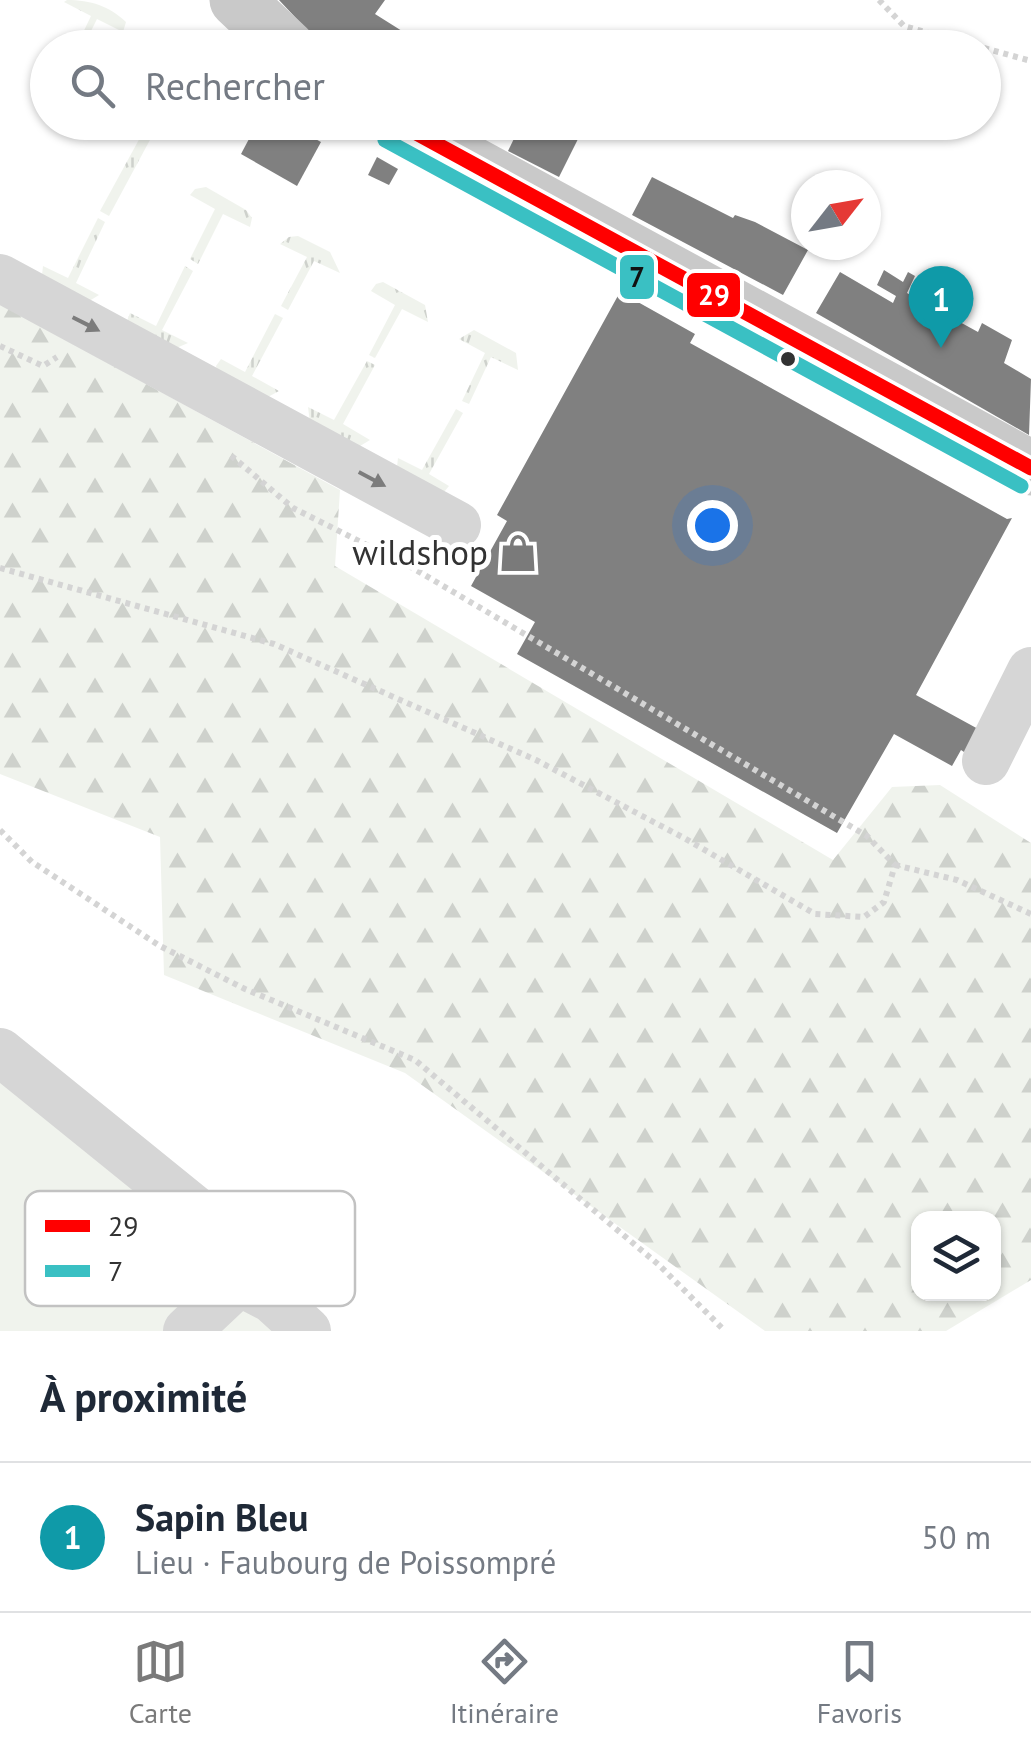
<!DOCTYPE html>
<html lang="fr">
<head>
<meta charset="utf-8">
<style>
  :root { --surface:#fff; --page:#f2f2f3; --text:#1f2937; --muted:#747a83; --line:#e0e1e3; --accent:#7a7a7a }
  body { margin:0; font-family:"PT Sans",sans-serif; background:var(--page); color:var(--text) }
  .controls { position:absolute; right:30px; bottom:30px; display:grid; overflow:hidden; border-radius:20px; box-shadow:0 2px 8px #0004 }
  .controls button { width:90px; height:90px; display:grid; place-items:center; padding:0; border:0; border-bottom:2px solid var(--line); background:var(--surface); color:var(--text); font:50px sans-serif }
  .compass { position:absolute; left:791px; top:170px; width:90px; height:90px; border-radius:50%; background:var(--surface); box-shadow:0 2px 8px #0004; rotate:59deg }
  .you { position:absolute; left:712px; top:525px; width:35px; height:35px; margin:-25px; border:8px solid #fff; border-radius:50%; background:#1a73e8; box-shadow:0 0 0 15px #1a73e833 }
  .badge { display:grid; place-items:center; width:65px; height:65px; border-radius:50%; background:var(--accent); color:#fff; font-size:32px; font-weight:700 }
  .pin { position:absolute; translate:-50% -82px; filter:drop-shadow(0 2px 5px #0008) }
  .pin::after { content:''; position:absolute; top:52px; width:35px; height:30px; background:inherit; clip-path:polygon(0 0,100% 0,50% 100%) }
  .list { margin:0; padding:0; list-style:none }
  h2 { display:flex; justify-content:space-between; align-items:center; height:130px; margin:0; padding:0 40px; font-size:42px }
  h2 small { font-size:32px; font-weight:400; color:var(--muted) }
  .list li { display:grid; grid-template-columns:65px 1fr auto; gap:30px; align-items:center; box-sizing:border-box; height:150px; padding:0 40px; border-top:2px solid var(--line) }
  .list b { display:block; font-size:38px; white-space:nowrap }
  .list p { margin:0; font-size:32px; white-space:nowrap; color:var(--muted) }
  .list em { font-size:32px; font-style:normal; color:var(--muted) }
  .icon { flex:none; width:55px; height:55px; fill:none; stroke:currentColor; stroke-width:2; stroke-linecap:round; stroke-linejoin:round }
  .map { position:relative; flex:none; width:1031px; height:1331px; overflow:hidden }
  .search { position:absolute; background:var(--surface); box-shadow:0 2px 8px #0004; left:30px; right:30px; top:30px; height:110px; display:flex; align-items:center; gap:25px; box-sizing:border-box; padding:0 35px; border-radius:55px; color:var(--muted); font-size:38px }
  .sheet { height:280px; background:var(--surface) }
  nav { display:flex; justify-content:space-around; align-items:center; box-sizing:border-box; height:140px; border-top:2px solid var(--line); background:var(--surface); font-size:28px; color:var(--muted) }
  nav a { display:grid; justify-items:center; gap:5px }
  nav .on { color:var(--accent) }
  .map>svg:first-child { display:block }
  .grass { fill:url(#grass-tufts) }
  .forest { fill:url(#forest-firs); fill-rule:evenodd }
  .garden { fill:#f0f3ed }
  .building { fill:#808080 }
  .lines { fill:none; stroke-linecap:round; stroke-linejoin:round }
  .path { stroke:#d4d4d4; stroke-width:6; stroke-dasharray:5 5; stroke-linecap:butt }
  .minor { stroke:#d6d6d6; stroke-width:48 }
  .major { stroke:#c9c9c9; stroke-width:55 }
  .bus-1-casing { stroke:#fff; stroke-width:22 }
  .bus-2-casing { stroke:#fff; stroke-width:22 }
  .bus-1 { stroke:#f00; stroke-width:15 }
  .bus-2 { stroke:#3ac0c3; stroke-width:15 }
  .oneway { fill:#7c7c7c }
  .bus-dot { fill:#323232; stroke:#fff; stroke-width:4 }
  .labels { text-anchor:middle; stroke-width:10; stroke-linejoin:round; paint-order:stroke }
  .poi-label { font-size:35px; fill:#323232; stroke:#fff; text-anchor:end }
  .key { fill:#fff; stroke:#c2c2c2; stroke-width:2.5 }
  .key-label { font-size:28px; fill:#323232 }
  .line-badge { stroke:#fff; stroke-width:4 }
  .badge-label { font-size:28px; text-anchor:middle; font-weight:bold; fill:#fff }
  .pale-badge-label { font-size:28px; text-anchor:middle; font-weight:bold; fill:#111 }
</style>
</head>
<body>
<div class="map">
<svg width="1031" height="1331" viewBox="0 0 1031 1331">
  <defs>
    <pattern id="grass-tufts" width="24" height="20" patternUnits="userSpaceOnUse" patternTransform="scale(2.5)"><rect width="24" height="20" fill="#f0f3ed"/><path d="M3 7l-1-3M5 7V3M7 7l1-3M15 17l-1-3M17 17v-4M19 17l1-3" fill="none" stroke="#ced1cc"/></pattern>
    <pattern id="forest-firs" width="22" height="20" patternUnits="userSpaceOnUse" patternTransform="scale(2.5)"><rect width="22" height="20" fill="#f0f3ed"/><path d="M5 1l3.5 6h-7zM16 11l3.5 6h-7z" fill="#ced1cc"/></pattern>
  </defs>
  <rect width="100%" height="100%" fill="#fff"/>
  <g class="grass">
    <path d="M67,0C91,0 109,6 126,22L123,32L97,19L83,47H76L91,16L64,2Z"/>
    <path d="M148,123L158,125L109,216L100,211Z"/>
    <path d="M206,187L246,210L252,218L250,227L223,214L198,264L190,259L215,209L190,195L195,189Z"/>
    <path d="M98,218L105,222L76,283L99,295L86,303L42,275L43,266L68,278Z"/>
    <path d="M298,236L330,252L340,273L314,261L288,310L281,306L307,257L280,244L289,237Z"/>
    <path d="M185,266L193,271L162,330L188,343L174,349L127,321L130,313L156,326Z"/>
    <path d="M383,282L425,305L428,322L402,309L375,358L369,355L395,305L371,291L376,284Z"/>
    <path d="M275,314L283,318L252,376L279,391L266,398L217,370L216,366L221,359L245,372Z"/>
    <path d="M474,330L516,353L518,370L491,357L469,404L462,401L485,353L459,339Z"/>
    <path d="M367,361L375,365L343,424L370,440L355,449L310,423L308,407L334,420Z"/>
    <path d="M456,409L463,413L429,474L449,486L444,492L397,467L398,458L422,470Z"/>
  </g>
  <path class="forest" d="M0,304L340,490L335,566L833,860L892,787L940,785L1031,843V1280L946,1331H765L405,1073L164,975L160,837L0,774ZM918,1218H994V1294H918Z"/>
  <path class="garden" d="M0,1064L327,1331H0Z"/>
  <g class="building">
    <path d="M279,0H385L375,14L429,48H331L308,31Z"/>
    <path d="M258,122H284L321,142L297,186L241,154Z"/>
    <path d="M522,122H566L582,131L559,177L508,151Z"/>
    <path d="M377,157L398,169L389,185L368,175Z"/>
    <path d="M652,177L733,218L735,215L755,222L808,250L783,295L632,215Z"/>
    <path d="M884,270L903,282L908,272L915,276L907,293L978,332L982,323L1012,340L1004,363L1031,379L1029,435L816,313L840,272L893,303L896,296L877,285Z"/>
    <path d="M620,292L695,334L690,343L1007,519L1012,518L916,695L980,730L967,754L961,750L952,766L894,734L837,833L517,654L535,622L471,586L507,521L497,515Z"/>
  </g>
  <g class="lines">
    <g class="path">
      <path d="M879,0L904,26L981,48"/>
      <path d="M984,48L1031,61"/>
      <path d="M0,346L43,366L57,357"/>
      <path d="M0,568L274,644L536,760L684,838L815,914L864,917L884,902L895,865L867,836L411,567L293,508L228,453"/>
      <path d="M0,830L32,862L160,946L245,989L415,1060L659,1265L725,1331"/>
      <path d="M895,865L957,880L1031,914"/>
    </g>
    <g class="minor">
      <path d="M0,278L457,525"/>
      <path d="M986,761L1031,671"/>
      <path d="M0,1052L268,1269"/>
      <path d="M187,1331L239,1282L272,1299L307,1331"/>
    </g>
    <g class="major">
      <path d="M237,0L288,48"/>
      <path d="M395,122L1031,468"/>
    </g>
    <g class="bus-1-casing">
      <path id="bus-1" d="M396,122L1031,468"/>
    </g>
    <g class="bus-2-casing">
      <path id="bus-2" d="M385,140L1021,486"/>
    </g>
    <use href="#bus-1" class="bus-1"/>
    <use href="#bus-2" class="bus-2"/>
  </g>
  <defs><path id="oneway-solid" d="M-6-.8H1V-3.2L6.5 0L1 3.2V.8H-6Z" transform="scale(2.5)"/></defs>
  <g class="oneway">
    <use href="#oneway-solid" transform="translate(86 324) rotate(27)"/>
    <use href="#oneway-solid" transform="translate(372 479) rotate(28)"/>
  </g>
  <defs>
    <g id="shop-bare" transform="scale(3)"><path d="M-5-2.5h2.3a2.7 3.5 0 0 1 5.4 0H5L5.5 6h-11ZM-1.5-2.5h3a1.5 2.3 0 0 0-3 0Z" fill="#7a7a7a" stroke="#fff" stroke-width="2.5" paint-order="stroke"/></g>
  </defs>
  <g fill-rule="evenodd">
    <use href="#shop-bare" x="518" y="553"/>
  </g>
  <circle class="bus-dot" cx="788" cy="359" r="9"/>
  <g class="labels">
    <g class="poi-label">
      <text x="488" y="565">wildshop</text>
    </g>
  </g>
  <rect x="25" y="1191" width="330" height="115" rx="15" class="key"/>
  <rect x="45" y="1220" width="45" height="12" fill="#f00"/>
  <rect x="45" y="1265" width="45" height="12" fill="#3ac0c3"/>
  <g class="key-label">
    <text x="108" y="1236">29</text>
    <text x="108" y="1281">7</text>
  </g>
  <g class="line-badge">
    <rect x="618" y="253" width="38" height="48" rx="10" fill="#3ac0c3"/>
    <rect x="685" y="271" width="57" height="48" rx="10" fill="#f00"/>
  </g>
  <g class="badge-label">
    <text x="714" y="305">29</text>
  </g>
  <g class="pale-badge-label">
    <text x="637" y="287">7</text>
  </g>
</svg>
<div class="controls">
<button><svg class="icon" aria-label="layers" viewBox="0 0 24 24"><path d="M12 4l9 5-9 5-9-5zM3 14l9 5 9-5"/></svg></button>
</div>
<svg class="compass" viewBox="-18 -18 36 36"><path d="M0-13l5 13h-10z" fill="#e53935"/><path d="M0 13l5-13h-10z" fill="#747a83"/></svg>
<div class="you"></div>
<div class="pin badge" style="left:941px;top:348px;background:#0f9aa8">1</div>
<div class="search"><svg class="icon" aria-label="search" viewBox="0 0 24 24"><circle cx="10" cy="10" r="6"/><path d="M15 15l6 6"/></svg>Rechercher</div>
</div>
<section class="sheet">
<h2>À proximité<small></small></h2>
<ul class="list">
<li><span class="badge" style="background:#0f9aa8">1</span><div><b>Sapin Bleu</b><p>Lieu · Faubourg de Poissompré</p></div><em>50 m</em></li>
</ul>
</section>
<nav>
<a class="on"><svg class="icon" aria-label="map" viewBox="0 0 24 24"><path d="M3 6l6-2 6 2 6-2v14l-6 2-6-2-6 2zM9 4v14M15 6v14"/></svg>Carte</a>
<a><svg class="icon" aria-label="directions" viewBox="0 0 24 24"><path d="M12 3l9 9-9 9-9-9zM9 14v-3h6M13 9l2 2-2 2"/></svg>Itinéraire</a>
<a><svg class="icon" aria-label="saved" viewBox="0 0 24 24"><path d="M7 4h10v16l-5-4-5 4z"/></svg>Favoris</a>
</nav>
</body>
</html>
